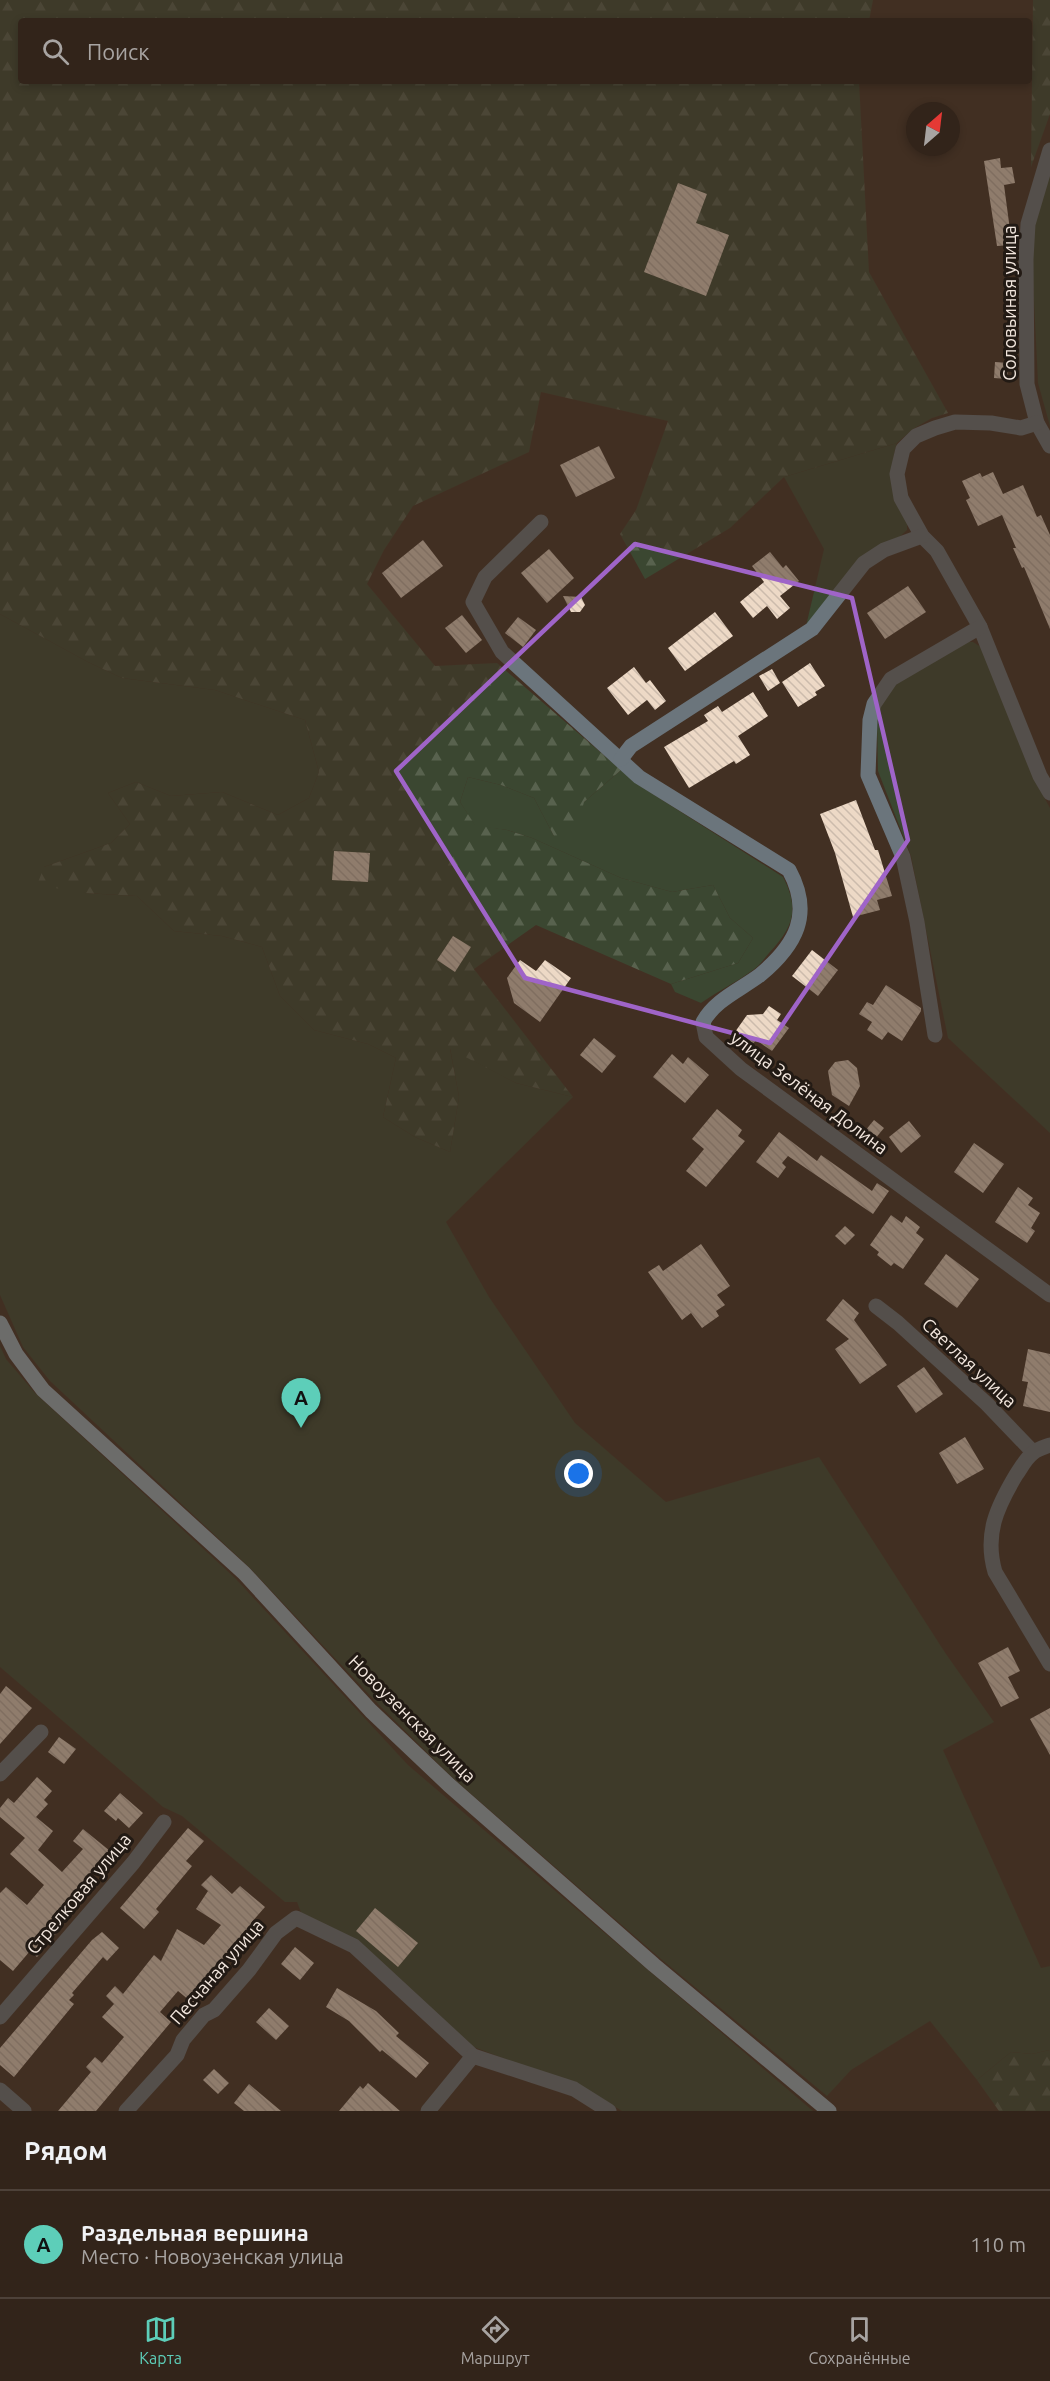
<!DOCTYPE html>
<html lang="ru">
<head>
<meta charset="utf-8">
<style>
  :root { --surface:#32241a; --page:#3d3027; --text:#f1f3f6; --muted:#a8a4a2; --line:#4d4139; --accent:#5dceb9 }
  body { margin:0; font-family:Ubuntu,sans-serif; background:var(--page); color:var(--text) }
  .compass { position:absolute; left:906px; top:102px; width:54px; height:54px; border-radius:50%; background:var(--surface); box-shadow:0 3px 9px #0003; rotate:28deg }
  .you { position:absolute; left:579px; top:1474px; width:21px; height:21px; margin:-15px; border:4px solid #fff; border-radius:50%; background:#1a73e8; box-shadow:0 0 0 9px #1a73e833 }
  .badge { display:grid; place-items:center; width:39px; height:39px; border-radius:50%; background:var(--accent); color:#111; font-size:20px; font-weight:700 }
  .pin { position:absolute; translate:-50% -50px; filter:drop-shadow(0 2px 3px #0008) }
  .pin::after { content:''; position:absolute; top:32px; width:21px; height:18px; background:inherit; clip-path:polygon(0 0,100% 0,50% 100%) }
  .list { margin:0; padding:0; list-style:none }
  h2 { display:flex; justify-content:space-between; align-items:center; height:78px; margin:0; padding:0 24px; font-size:26px }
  h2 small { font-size:20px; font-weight:400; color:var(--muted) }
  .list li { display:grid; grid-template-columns:39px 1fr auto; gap:18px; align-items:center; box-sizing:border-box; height:108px; padding:0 24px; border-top:2px solid var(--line) }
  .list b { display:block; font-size:22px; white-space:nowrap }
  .list p { margin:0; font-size:20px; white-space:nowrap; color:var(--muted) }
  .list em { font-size:20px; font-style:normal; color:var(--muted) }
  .icon { flex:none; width:33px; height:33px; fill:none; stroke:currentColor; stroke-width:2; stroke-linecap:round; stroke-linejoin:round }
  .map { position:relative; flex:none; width:1050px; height:2111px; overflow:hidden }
  .search { position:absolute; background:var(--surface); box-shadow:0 3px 9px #0003; left:18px; right:18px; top:18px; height:66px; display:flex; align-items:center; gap:15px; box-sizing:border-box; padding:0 21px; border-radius:6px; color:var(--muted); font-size:22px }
  .sheet { height:186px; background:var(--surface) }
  nav { display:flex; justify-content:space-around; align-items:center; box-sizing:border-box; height:84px; border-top:2px solid var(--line); background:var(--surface); font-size:16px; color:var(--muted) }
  nav a { display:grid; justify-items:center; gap:3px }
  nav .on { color:var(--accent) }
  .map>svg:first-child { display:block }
  .grass { fill:#3b4731 }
  .forest { fill:url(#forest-firs) }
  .building { fill:url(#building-back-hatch) }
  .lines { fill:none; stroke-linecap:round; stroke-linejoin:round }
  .minor { stroke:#6b757c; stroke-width:15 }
  .major { stroke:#a1b5c2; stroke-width:15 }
  .marked { fill:none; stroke:#9f64c8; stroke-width:4.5; stroke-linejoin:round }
  .labels { text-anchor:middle; stroke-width:6; stroke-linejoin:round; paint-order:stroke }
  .street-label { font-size:18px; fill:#f3e7de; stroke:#221a14 }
</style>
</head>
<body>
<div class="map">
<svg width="1050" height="2111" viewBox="0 0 1050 2111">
  <defs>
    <pattern id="forest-firs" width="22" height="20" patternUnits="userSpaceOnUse" patternTransform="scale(1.5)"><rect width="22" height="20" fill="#3b4731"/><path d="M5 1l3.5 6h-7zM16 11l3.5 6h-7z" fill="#58624e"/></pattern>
    <pattern id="building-back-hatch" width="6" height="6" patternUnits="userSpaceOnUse" patternTransform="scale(1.5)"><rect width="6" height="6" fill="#edd9c6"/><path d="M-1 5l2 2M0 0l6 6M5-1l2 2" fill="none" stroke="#ccbbac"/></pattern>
  </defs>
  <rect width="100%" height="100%" fill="#423023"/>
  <g class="grass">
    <path d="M1050,174V426L1038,383L1032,260L1035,224Z"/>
    <path d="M897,443C887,471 899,495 907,522V530L806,626L824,549L784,477Z"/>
    <path d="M0,614L88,662L122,678L215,690L305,720L319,772L309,798L278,815L222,792L171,796L136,782L108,793L130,824L111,843L44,867L85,893L137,896L174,931L222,936L262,947L280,996L314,1030L368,1044L396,1058L383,1117L415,1137L450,1152L459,1097L450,1048L516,1083L573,1097L446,1222L489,1297L575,1423L666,1502L819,1457L946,1654L994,1722L943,1750L1041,1968L1050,1966V2050L1032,2054L1011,2052L977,2080L930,2021L851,2070L827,2096L661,1959L454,1779L379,1705L249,1567L50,1381L23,1347L0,1295Z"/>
    <path d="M964,642H973L981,647L1034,779L1050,808V1133L948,1038L911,856L878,771L877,722L880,706L893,683Z"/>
    <path d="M621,770L637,784L783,877C800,910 793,927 769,953C764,959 759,966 753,970C737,982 718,991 701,1003L675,992L671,984L738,963L753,938L730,918L713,885L672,892L621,878L532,838L507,830L475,826L460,802L468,777L501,785L534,798L554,836L584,802Z"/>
    <path d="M0,1346L6,1359L35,1393L236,1579L408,1765L813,2111H622L587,2090L471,2046L302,1915L297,1902H285L182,1816L163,1807L0,1667Z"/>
  </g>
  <g class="forest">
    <path d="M0,0H873L869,21H21V81H859L869,272L948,413L932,418L913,429L897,443L784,477L730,528L645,579L620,534L636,510L668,421L541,392L529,452L413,506L384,550L367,584L435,666L497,663L621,770L584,802L575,834L554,836L534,798L501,785L468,777L460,802L475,825L507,830L532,838L621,878L672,892L713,885L730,918L753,938L738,963L671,984L536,925L474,969L573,1097L516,1083L450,1049L459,1097L450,1152L415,1137L383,1117L396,1058L368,1044L314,1030L280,996L262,947L222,936L174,931L137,896L85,893L37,885L44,867L111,843L130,824L108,793L136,782L171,796L222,792L278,815L309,798L319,772L305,720L215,690L122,678L88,662L0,614Z"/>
    <path d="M1033,0H1050V114L1031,167Z"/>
    <path d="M1050,2050V2111H999L977,2080L1011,2052L1032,2054Z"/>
  </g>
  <g class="building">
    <path d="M1000,158L1001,168L1012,167L1015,183L1004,185L1012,245L997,246L984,161Z"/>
    <path d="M678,183L707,194L696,223L729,235L706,296L644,272Z"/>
    <path d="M995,362L1009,363L1007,379L994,378Z"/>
    <path d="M599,446L615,478L576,497L560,465Z"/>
    <path d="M993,472L1003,494L1023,485L1037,517L1041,515L1050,535V629L1024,567L1022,568L1013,548H1016L1002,515L978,526L966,500L970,498L962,481L980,473L982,477Z"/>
    <path d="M423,540L443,566L401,598L382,573Z"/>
    <path d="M549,549L574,578L547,603L521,573Z"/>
    <path d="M770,552L783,568L786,565L799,581L780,596L790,608L777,619L767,606L753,618L740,602L764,582L752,566Z"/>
    <path d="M908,586L926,612L885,639L867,613Z"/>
    <path d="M563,596L581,597L585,605L580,612H571Z"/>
    <path d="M715,612L733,636L685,671L668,648Z"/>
    <path d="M462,615L482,640L466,653L445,628Z"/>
    <path d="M518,617L536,630L523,647L505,633Z"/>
    <path d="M810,663L825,686L815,692L817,695L798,707L782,682Z"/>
    <path d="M634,667L646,683L650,680L666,701L655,710L647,700L628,715L607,688Z"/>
    <path d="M772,669L780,683L768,691L759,676Z"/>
    <path d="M753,692L768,716L738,736L750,755L736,764L734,761L689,788L664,747L708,721L704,715L718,706L722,712Z"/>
    <path d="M856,800L875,850H878L892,896L877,900L880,910L853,917L835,853L820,814Z"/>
    <path d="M334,851L370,853L368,882L332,880Z"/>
    <path d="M453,936L471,947L455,972L437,960Z"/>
    <path d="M812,950L838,970L818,996L792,976Z"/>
    <path d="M520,960L536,971L545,960L571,978L540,1022L514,1003L507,978Z"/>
    <path d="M886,985L921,1008V1011L902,1041L888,1032L882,1040L867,1030L872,1022L859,1014L867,1002L873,1005Z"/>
    <path d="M769,1006L781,1014L777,1020L789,1028L772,1051L756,1040L753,1044L735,1032L747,1015L763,1014Z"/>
    <path d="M594,1038L616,1056L602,1073L580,1055Z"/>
    <path d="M672,1054L683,1064L688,1057L709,1075L685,1103L653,1077Z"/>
    <path d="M848,1060L857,1068L860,1086L849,1106L832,1095L828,1071L835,1062Z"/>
    <path d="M717,1109L742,1130L738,1136L745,1141L706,1187L686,1171L704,1149L692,1139Z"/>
    <path d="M874,1120L884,1128L870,1145L860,1137Z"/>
    <path d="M909,1121L921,1136L901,1153L889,1137Z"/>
    <path d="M779,1132L817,1161L821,1155L872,1191L877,1183L889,1191L873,1214L788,1156L782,1163L786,1167L778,1178L756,1162Z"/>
    <path d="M974,1143L1004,1164L983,1193L954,1172Z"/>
    <path d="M1018,1187L1033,1198L1028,1205L1040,1213L1031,1228L1035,1231L1027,1243L995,1222Z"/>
    <path d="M891,1215L902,1223L906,1216L920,1227L916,1233L924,1239L903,1269L894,1263L891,1266L877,1255L879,1252L870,1245Z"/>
    <path d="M845,1226L855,1235L845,1245L835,1236Z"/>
    <path d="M701,1244L730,1286L717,1295L725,1305L716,1311L719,1316L702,1328L691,1313L682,1320L648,1272L659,1265L663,1271Z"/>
    <path d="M946,1254L979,1279L957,1308L924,1284Z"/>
    <path d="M843,1299L859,1313L854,1320L887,1365L860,1384L835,1349L849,1339L826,1320Z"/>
    <path d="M1028,1349L1050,1354V1412L1023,1406L1028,1382L1022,1381Z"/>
    <path d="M924,1367L943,1394L916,1413L897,1386Z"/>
    <path d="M965,1437L984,1469L957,1484L939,1453Z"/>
    <path d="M1008,1647L1020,1671L1008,1677L1019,1698L1001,1707L978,1663Z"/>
    <path d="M6,1686L32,1708L0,1744V1694Z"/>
    <path d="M1050,1708V1755L1030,1719Z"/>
    <path d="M59,1737L76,1749L64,1764L48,1752Z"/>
    <path d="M37,1777L52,1791L44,1800L48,1804L36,1817L53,1831L38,1850L62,1872L83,1849L73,1841L83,1829L110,1851L51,1918L61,1927L37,1957L30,1951L13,1971L0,1960V1893L6,1887L27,1905L44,1885L10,1854L25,1838L0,1817V1808L8,1798L14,1803Z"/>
    <path d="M120,1793L143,1813L129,1828L118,1818L116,1821L104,1811Z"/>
    <path d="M188,1828L204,1841L186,1861L192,1866L156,1909L159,1912L144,1929L120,1908Z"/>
    <path d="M211,1875L232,1894L240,1886L265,1907L251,1923L253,1925L223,1960L221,1959L198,1986L206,1993L195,2005L178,1991L160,2012L171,2022L96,2111H58L91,2072L86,2067L95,2057L102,2063L124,2037L102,2017L114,2004L106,1996L115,1986L123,1994L154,1955L161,1961L177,1929L204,1945L221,1925L196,1909L208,1891L201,1885Z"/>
    <path d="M375,1908L418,1943L398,1967L356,1931Z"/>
    <path d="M102,1932L119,1948L107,1961L103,1957L72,1993L74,1995L69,2000L74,2004L14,2077L0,2065V2048L92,1940Z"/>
    <path d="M295,1947L314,1963L300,1980L281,1964Z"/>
    <path d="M337,1988L376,2011L399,2033L396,2036L429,2063L416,2078L382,2050L380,2052L349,2021L326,2007Z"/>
    <path d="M269,2008L289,2026L276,2040L256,2022Z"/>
    <path d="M214,2069L229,2083L218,2094L203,2080Z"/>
    <path d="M368,2083L400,2111H339L360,2086L363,2089Z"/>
    <path d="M249,2084L281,2111H244L234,2103Z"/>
  </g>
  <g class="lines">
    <g class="minor">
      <path d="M1050,150L1028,224L1026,259L1027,384L1037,423L1050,446"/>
      <path d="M1037,423L1021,428L991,423L955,422L935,428L916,436L903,449L897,474L901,498L922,536L937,551L980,627L1040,776L1050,793"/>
      <path d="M541,522L485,577L473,602L502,652L639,777L789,870C813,914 796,945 760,975C740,990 715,1000 703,1022L706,1037L741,1069L1050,1295"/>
      <path d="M621,759L631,746L812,629L864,563L884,550L922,536"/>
      <path d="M935,1035L917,922L903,857L868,775L870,720L874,704L891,679L980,627"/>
      <path d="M876,1306L898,1323L987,1404L1033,1452"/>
      <path d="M1050,1445C1045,1447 1037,1449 1033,1453C1026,1458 1021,1468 1016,1475C997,1507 984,1534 995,1572L1050,1664"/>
      <path d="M0,1774L41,1732"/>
      <path d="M0,2017L133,1863L164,1822"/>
      <path d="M0,2090L24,2111"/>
      <path d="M126,2111L177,2055L183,2040L204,2015L214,2010L249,1970L276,1933L296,1918L354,1946L473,2056L574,2089L609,2111"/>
      <path d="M428,2111L473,2056"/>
    </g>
    <path class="major" d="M0,1323L16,1354L43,1390L244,1573L371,1711L449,1785L654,1965L829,2111"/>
  </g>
  <path d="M0 0H1050V2111H0ZM635,544L852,598L908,840L770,1043L525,978L396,771Z" fill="#423023" fill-opacity=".55" fill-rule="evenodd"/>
  <path class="marked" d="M635,544L852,598L908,840L770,1043L525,978L396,771Z"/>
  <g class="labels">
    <g class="street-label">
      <text transform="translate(1010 303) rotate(-90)" y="6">Соловьиная улица</text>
      <text transform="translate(809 1093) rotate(37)" y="6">улица Зелёная Долина</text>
      <text transform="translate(969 1363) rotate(43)" y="6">Светлая улица</text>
      <text transform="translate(412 1719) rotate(45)" y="6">Новоузенская улица</text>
      <text transform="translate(79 1894) rotate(-50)" y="6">Стрелковая улица</text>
      <text transform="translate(217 1972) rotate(-49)" y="6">Песчаная улица</text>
    </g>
  </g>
</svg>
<svg class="compass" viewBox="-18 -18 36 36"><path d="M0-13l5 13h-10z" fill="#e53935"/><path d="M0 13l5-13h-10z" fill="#a8a4a2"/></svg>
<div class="you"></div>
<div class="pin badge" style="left:301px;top:1428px">A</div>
<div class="search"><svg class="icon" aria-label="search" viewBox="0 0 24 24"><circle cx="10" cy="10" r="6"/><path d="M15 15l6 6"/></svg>Поиск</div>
</div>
<section class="sheet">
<h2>Рядом<small></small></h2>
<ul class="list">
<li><span class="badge">A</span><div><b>Раздельная вершина</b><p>Место · Новоузенская улица</p></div><em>110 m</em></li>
</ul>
</section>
<nav>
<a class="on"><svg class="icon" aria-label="map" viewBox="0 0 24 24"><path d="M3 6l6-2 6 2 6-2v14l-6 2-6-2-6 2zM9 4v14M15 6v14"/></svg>Карта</a>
<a><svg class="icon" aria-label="directions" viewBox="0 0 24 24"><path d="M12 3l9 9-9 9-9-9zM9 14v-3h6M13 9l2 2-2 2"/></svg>Маршрут</a>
<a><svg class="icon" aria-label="saved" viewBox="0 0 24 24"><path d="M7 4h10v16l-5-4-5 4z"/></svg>Сохранённые</a>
</nav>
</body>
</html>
